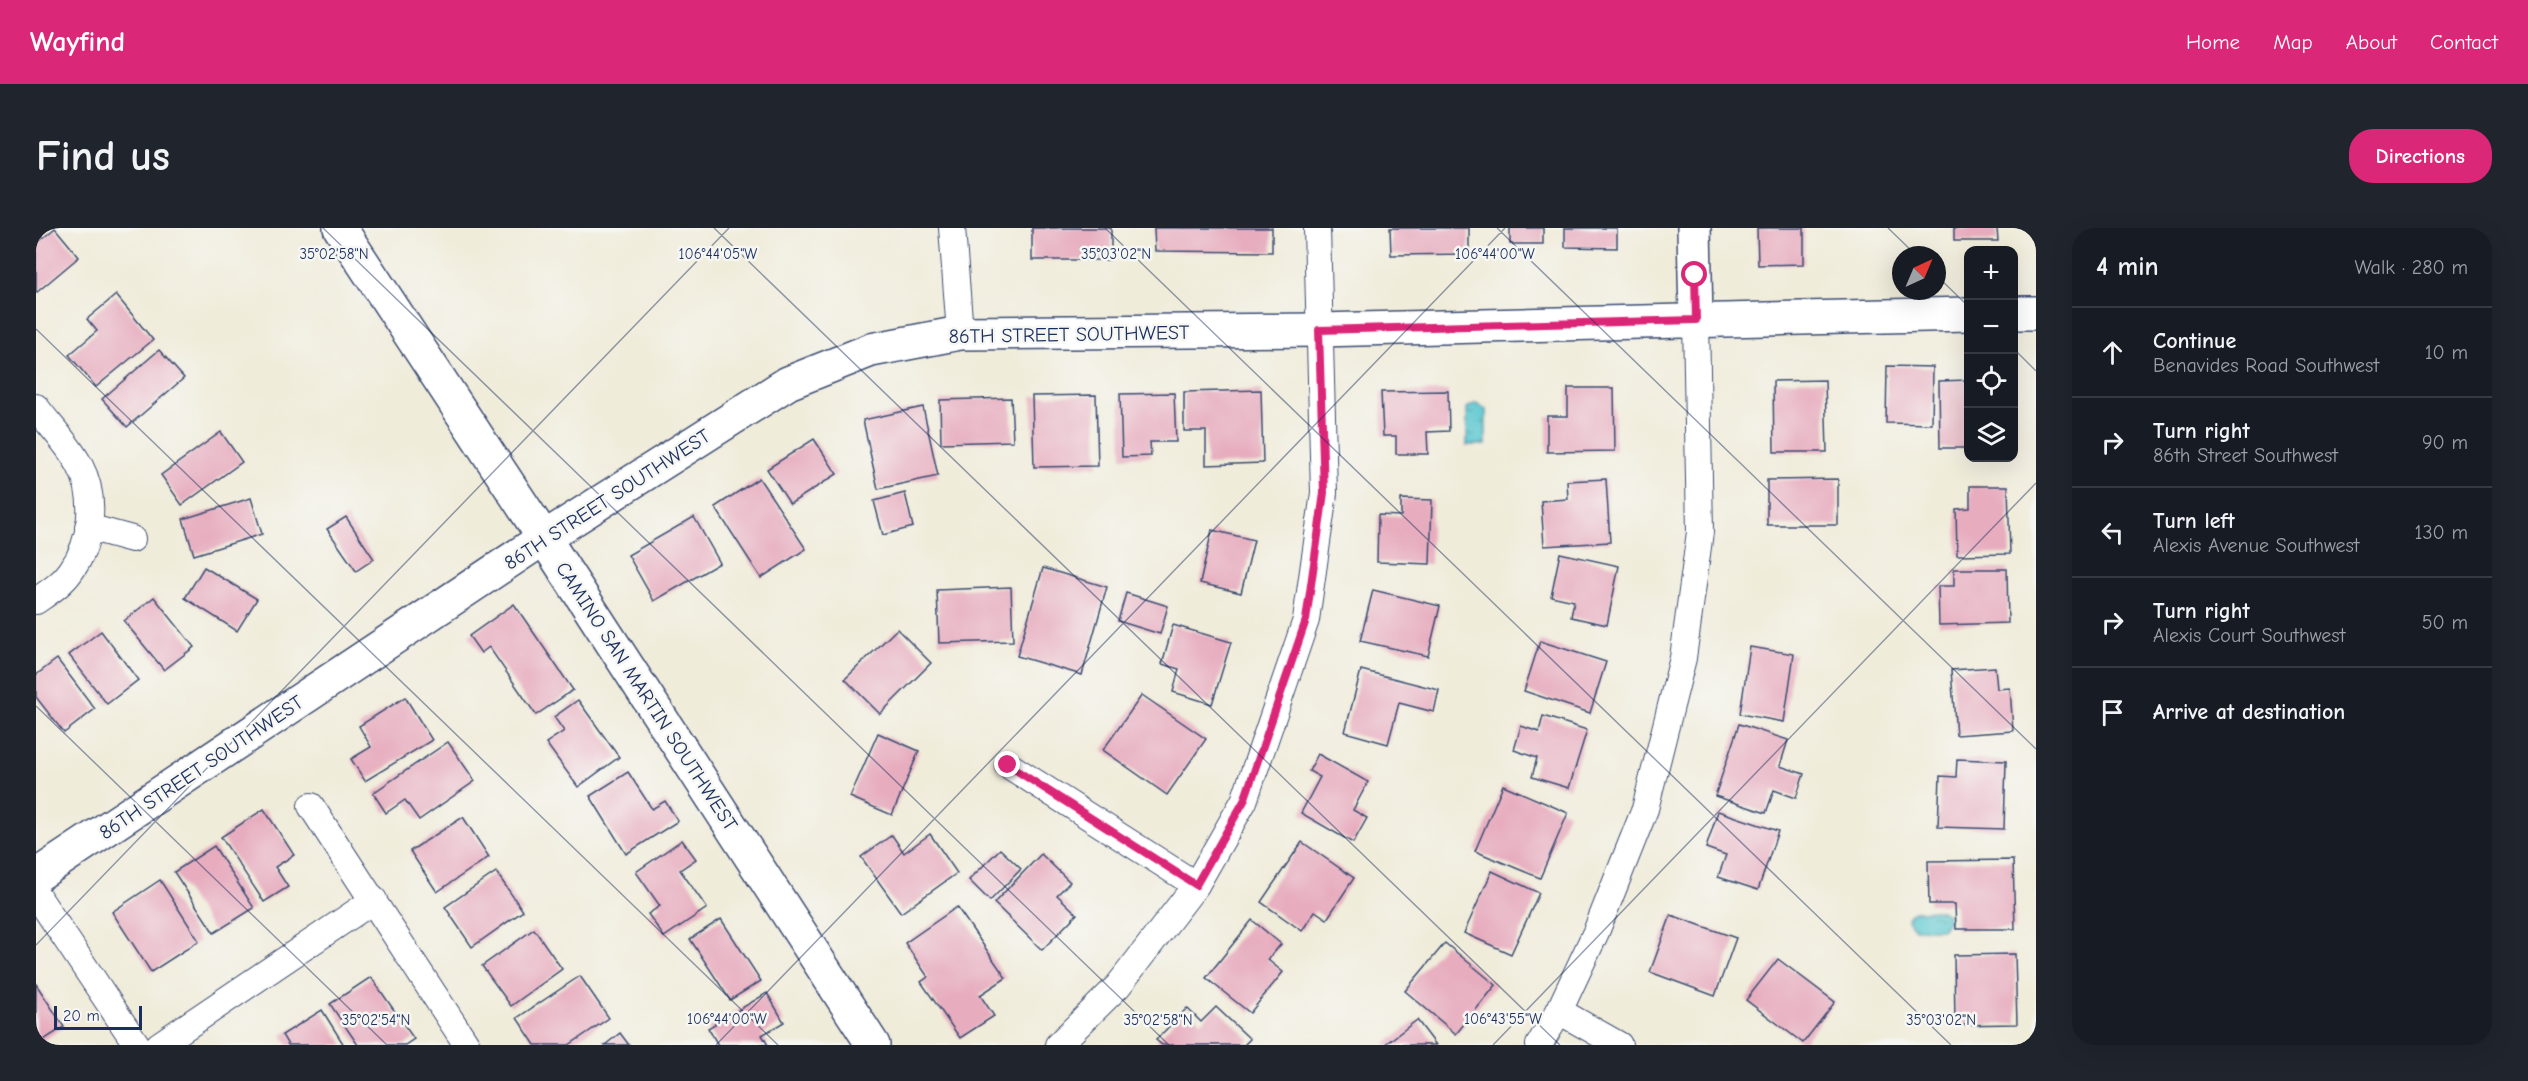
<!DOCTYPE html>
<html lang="en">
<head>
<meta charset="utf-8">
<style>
  :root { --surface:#171b24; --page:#20242c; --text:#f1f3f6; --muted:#9ea1a6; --line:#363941; --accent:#db2777 }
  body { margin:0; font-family:"Comic Neue",sans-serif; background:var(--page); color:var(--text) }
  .controls { position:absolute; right:18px; top:18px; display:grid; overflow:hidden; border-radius:12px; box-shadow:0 6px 24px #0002 }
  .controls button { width:54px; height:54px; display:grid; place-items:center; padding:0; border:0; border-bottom:2px solid var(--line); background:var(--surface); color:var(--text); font:30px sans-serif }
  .compass { position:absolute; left:1856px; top:18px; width:54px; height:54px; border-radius:50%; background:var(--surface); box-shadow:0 6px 24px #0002; rotate:44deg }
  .scale { position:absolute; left:18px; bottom:15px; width:88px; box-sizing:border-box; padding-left:6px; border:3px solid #1b2f5e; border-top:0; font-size:16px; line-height:21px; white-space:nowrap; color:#1b2f5e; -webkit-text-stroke:4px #f6f6f2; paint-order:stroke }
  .stop { position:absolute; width:18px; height:18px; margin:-14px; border:4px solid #db2777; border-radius:50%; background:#fff }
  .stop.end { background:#db2777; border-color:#fff; box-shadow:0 2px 6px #0008 }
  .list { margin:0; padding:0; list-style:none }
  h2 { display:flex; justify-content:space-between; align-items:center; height:78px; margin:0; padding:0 24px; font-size:26px }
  h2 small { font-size:20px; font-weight:400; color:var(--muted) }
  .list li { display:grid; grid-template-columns:39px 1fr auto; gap:18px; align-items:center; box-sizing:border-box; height:90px; padding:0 24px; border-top:2px solid var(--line) }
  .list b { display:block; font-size:22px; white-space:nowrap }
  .list p { margin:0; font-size:20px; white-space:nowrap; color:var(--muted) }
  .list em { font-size:20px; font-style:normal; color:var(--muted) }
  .icon { flex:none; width:33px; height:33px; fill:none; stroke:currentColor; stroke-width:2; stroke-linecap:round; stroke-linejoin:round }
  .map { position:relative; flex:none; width:2000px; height:817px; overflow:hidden; border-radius:24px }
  header { display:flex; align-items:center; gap:36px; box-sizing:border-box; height:84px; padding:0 30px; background:var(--accent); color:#fff }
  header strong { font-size:28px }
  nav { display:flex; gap:33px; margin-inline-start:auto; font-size:21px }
  .intro { display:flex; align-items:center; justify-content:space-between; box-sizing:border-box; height:144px; padding:0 36px }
  h1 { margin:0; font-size:42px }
  .button { padding:15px 27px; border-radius:24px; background:var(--accent); color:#fff; font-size:21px; font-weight:700 }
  main { display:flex; gap:36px; padding:0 36px }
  aside { flex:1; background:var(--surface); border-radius:24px; box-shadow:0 6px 24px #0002 }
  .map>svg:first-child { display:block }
  .water { fill:url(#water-ripples); stroke:#3b7c97; stroke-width:1.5 }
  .building { fill:#e7adbf }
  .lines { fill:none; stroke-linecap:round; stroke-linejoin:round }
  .minor-casing { stroke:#3b4b71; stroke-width:28 }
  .tertiary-casing { stroke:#3b4b71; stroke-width:36 }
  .minor { stroke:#fff; stroke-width:26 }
  .tertiary { stroke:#fff; stroke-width:33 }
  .route { stroke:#db2777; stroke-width:8 }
  .ticks { fill:none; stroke:#1b2f5e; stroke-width:1.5; stroke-opacity:0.45 }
  .labels { text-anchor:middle; stroke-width:5; stroke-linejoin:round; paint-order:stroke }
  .street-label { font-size:20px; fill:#1b2f5e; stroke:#f6f6f2 }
  .ticks-label { font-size:15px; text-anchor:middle; fill:#1b2f5e; stroke:#f6f6f2; stroke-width:5; stroke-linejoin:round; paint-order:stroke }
</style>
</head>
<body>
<header>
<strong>Wayfind</strong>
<nav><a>Home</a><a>Map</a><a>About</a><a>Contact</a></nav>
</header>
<div class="intro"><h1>Find us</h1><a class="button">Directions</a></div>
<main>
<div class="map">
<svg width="2000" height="817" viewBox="0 0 2000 817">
  <defs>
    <pattern id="water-ripples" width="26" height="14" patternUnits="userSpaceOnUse" patternTransform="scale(1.5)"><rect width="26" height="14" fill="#5bc8d0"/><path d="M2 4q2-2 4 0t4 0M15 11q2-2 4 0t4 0" fill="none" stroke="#4aa3ac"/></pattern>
  </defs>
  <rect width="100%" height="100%" fill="#f6f6f2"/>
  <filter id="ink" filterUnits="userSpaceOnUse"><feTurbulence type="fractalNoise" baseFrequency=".0167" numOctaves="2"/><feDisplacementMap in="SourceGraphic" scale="12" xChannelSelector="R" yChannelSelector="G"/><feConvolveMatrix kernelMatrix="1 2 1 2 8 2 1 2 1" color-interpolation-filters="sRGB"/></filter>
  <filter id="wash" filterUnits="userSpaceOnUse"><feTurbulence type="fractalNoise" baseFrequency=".008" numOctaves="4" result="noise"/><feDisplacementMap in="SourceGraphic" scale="24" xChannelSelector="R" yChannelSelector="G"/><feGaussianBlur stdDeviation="1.35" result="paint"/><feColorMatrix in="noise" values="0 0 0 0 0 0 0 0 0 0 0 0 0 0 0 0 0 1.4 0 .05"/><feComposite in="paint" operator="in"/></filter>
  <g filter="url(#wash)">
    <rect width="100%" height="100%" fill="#f0ecda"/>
    <g class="water">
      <path d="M1440,175L1450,181V217H1431V180Z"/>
      <path d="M1905,682L1911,686L1913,692L1907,701H1879L1872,692L1873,686L1878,683Z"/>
    </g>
    <g id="blocks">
      <g class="building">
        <path d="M19,0L43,29L0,65V16Z"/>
        <rect x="996" y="0" width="79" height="32"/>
        <path d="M1118,0H1236V24L1119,23Z"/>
        <path d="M1354,0H1433V26L1355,27Z"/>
        <rect x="1474" y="0" width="33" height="16"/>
        <path d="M1529,0H1581V20L1529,19Z"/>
        <path d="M1721,0H1768V36L1722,37Z"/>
        <path d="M1918,0H1961L1962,13H1918Z"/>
        <path d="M80,67L117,112L60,159L33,127L61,103L51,91Z"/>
        <path d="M123,122L148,150L91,199L66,171Z"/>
        <path d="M1851,138L1897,139L1896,196L1850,195Z"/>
        <path d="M1789,152L1791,224H1738L1737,153Z"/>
        <path d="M1932,152V220H1904L1903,153Z"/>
        <path d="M1532,160H1578L1579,223L1511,224V188H1532Z"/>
        <path d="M1225,162L1227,235L1170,237V203H1148V164Z"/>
        <path d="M1412,163L1413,203L1391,204L1392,226H1360V208H1347L1345,164Z"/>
        <path d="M1138,165L1140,214H1114L1115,228L1086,229L1084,166Z"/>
        <path d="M1060,167L1062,238L998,239L996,168Z"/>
        <path d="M975,170L977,213L905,215L904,172Z"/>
        <path d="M887,179L902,248L842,261L827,192Z"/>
        <path d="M185,204L206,234L146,277L125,247Z"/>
        <path d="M778,211L801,246L754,276L731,241Z"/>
        <path d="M723,250L770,321L725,350L679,279Z"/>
        <path d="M1570,251L1574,314L1508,318L1505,273L1532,271L1531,253Z"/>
        <path d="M1802,251V297H1731V252Z"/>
        <path d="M1934,258H1972L1974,326L1921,327L1920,281L1934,280Z"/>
        <path d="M869,265L877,299L847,307L838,273Z"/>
        <path d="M215,270L226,306L158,327L147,291Z"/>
        <path d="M1365,271L1396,272L1394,336L1341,334L1342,287L1365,288Z"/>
        <path d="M310,289L338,331L320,343L291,301Z"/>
        <path d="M658,289L684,335L618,373L592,327Z"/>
        <path d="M1176,302L1218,312L1205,365L1164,355Z"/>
        <path d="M1524,325L1583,338L1571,397L1535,389L1538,373L1515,368Z"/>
        <path d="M168,339L221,371L201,403L149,370Z"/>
        <path d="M1007,340L1071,359L1046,447L981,428Z"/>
        <path d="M1918,341H1971L1972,395L1903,397L1902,358H1918Z"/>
        <path d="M975,359L977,413L903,415L901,362Z"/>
        <path d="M1337,362L1404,378L1392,428L1324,413Z"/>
        <path d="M1090,365L1132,378L1124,406L1082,393Z"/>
        <path d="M118,369L158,419L128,442L88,393Z"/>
        <path d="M478,376L537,462L500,487L453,419L445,425L433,408Z"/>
        <path d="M1137,397L1195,414L1176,476L1137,464L1143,441L1126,436Z"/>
        <path d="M861,401L895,435L844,486L809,451Z"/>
        <path d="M65,403L102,452L71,476L33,427Z"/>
        <path d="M1504,413L1570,434L1554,485L1488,463Z"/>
        <path d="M1714,419L1758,426L1748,494L1704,486Z"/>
        <path d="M21,431L59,481L28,505L0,469V447Z"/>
        <path d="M1959,439L1961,461L1974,460L1977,503L1920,507L1915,442Z"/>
        <path d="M1325,442L1403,462L1398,484L1363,475L1352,516L1309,504Z"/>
        <path d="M1106,467L1170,511L1131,567L1067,522Z"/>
        <path d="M369,469L396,512L329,553L315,531L335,519L323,498Z"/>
        <path d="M542,472L583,529L542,559L510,515L528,503L518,489Z"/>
        <path d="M1507,488L1551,502L1533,560L1496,549L1501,530L1478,522L1485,498L1503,504Z"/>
        <path d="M1703,496L1752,512L1744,538L1768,546L1760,570L1738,562L1730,585L1679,568Z"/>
        <path d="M842,505L883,523L856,587L814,569Z"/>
        <path d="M412,514L439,553L383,592L369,572L350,585L337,565Z"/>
        <path d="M1282,526L1332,554L1317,582L1331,590L1317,615L1265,585L1284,549L1273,543Z"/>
        <path d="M1921,531L1970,533L1968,601L1902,599L1904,548L1920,549Z"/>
        <path d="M592,544L616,581L629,573L642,593L590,626L554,568Z"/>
        <path d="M1467,557L1532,585L1504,650L1439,623Z"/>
        <path d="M228,581L258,627L239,639L252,659L228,674L185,609Z"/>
        <path d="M1682,583L1742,603L1722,662L1682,649L1690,627L1670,620Z"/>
        <path d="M427,589L453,629L401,664L374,623Z"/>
        <path d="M894,606L921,645L865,685L825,629L856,607L868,625Z"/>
        <path d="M646,612L660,631L644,642L671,680L628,709L612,686L624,678L600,644Z"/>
        <path d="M1266,614L1318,650L1291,691L1279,683L1266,703L1225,674Z"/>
        <path d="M178,618L218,680L178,705L138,644Z"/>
        <path d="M964,621L985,641L954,673L933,652Z"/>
        <path d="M1005,626L1034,654L1021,667L1041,686L1006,722L958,675Z"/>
        <path d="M1977,632L1979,701H1920L1919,676H1893L1892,633Z"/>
        <path d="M1456,643L1503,665L1475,726L1428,705Z"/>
        <path d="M460,644L487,683L436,719L409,679Z"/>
        <path d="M124,652L163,713L115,744L76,684Z"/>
        <path d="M921,679L970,750L944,767L958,788L924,810L885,754L892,749L869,715Z"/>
        <path d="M1635,687L1700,710L1679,768L1614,744Z"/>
        <path d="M685,691L725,753L694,772L654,711Z"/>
        <path d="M1216,692L1245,716L1232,732L1247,744L1214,785L1170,750Z"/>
        <path d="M498,701L526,741L475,778L446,738Z"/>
        <path d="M1409,715L1460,757L1420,806L1369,763Z"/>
        <path d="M1979,726L1981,796L1919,797L1918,727Z"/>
        <path d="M1742,731L1799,774L1767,815L1710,772Z"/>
        <path d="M544,748L573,790L533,817H499L481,790Z"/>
        <path d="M335,749L378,811L369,817H322L294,776Z"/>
        <path d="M0,756L28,799L0,817Z"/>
        <path d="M731,765L748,794L726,807L732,817H682L672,800Z"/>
        <path d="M1180,779L1214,811L1208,817H1126L1120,812L1151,780L1165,794Z"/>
        <path d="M286,782L308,817H252L246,807Z"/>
        <path d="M1381,792L1400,817H1348Z"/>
        <path d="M584,805L593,817H569Z"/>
      </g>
    </g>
  </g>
  <g filter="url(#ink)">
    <use href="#blocks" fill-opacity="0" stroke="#3b4b71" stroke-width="1.5"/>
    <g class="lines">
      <g class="minor-casing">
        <g id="minor">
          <path d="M916,0L924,105"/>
          <path d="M0,179C14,198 33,217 44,238C61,270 56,314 35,343C26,356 13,364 0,373"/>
          <path d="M52,299L96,311"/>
          <path d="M972,537L1160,657"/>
          <path d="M275,578L431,817"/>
          <path d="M0,666L101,817"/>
          <path d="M1523,783L1583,817"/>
          <path d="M123,817L338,672"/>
          <path d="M1022,817L1082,758L1160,657L1208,573L1270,392L1288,265L1281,0"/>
          <path d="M1503,817L1523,783L1560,704L1609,581L1647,430L1664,304L1660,91"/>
        </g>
      </g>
      <g class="tertiary-casing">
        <g id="tertiary">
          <path d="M304,0L508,310L837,817"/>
          <path d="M1658,0L1660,91"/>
          <path d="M1978,85H2000"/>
          <path d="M0,648L508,310L752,155L835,122L924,105L1283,102L1932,86"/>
        </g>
      </g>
      <use href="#minor" class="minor"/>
      <use href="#tertiary" class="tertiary"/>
    </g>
  </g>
  <g class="lines" filter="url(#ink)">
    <path class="route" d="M972,537L1160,657L1208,573L1270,392L1288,265L1283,102L1660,92L1659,47"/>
  </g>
  <path class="ticks" d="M287,0L1133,817M678,0L1524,817M1069,0L1915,817M1461,0L2000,521M1852,0L1880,27M1901,48L1932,78M0,101L742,817M1978,121L2000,143M0,478L351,817M0,717L693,0M680,817L1469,0M1457,817L2000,255"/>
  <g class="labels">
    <g class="street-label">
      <text transform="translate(1033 106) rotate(-1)" y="7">86TH STREET SOUTHWEST</text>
      <text transform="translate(571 271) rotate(-33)" y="7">86TH STREET SOUTHWEST</text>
      <text transform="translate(611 468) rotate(57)" y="7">CAMINO SAN MARTIN SOUTHWEST</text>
      <text transform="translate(165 539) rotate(-34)" y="7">86TH STREET SOUTHWEST</text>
    </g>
  </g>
  <g class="ticks-label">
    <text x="298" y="31">35°02'58"N</text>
    <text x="1080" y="31">35°03'02"N</text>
    <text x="682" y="31">106°44'05"W</text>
    <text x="1459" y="31">106°44'00"W</text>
    <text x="691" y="796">106°44'00"W</text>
    <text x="1467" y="796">106°43'55"W</text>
    <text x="340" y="797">35°02'54"N</text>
    <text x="1122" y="797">35°02'58"N</text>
    <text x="1905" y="797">35°03'02"N</text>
  </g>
</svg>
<div class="controls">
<button>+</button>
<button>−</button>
<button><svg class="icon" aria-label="locate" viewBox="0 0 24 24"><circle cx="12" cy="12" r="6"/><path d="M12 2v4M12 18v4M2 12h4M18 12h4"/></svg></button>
<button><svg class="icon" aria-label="layers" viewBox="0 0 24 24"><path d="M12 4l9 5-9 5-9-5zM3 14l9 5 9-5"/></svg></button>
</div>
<svg class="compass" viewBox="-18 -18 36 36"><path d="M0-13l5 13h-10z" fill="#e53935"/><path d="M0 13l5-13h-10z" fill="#9ea1a6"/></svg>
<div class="scale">20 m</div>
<div class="stop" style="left:1659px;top:47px"></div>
<div class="stop end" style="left:972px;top:537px"></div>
</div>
<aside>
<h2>4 min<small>Walk · 280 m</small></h2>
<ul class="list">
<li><svg class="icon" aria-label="ahead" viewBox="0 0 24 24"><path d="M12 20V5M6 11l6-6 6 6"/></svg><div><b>Continue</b><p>Benavides Road Southwest</p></div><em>10 m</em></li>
<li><svg class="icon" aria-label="right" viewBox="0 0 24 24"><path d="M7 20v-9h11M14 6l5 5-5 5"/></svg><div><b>Turn right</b><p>86th Street Southwest</p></div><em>90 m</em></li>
<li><svg class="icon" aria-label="left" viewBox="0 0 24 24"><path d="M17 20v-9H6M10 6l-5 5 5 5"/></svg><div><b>Turn left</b><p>Alexis Avenue Southwest</p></div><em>130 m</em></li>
<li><svg class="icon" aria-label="right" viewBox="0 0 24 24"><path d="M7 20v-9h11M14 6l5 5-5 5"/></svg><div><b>Turn right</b><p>Alexis Court Southwest</p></div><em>50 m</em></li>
<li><svg class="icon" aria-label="arrive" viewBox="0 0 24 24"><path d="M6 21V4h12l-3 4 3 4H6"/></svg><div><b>Arrive at destination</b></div></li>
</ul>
</aside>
</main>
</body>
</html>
